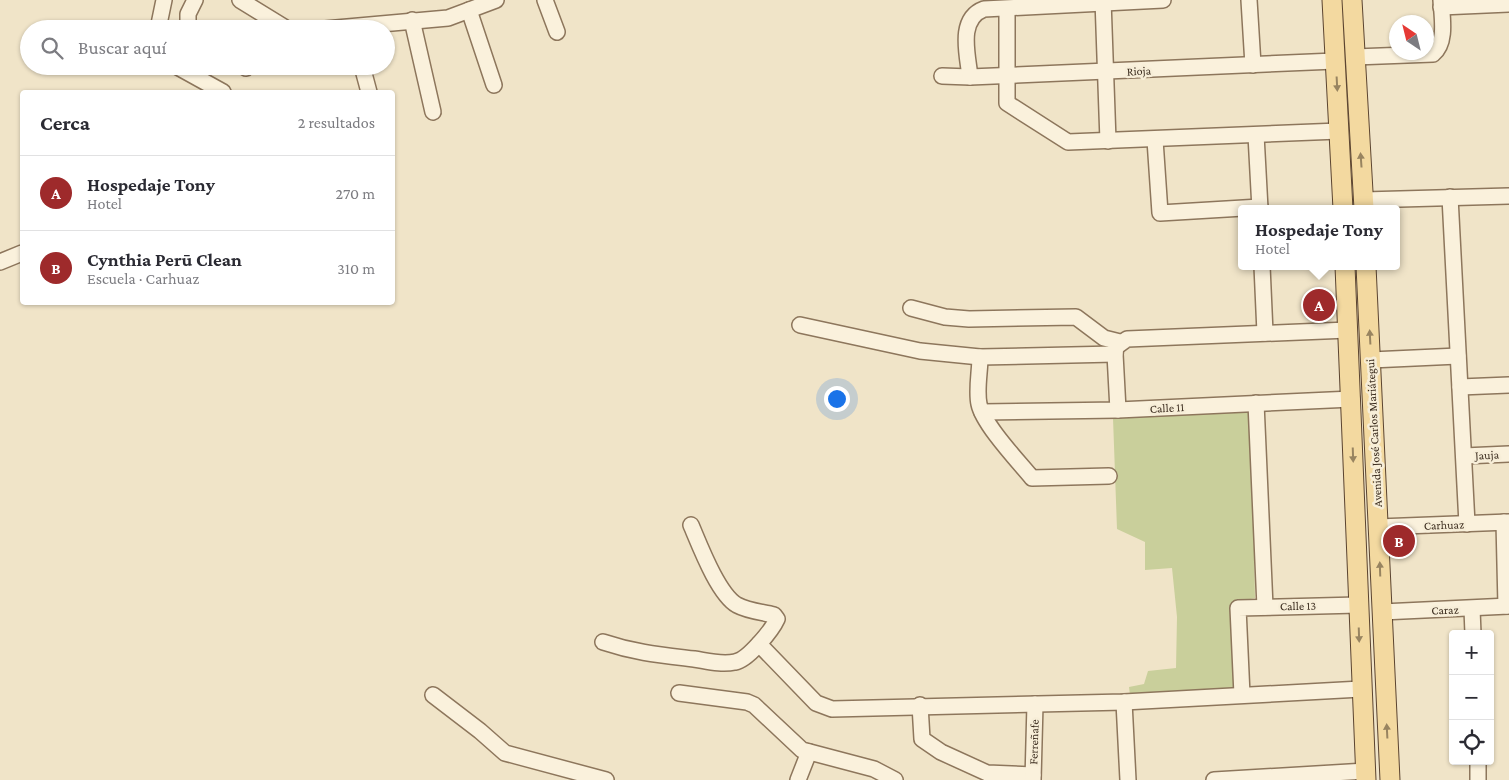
<!DOCTYPE html>
<html lang="es">
<head>
<meta charset="utf-8">
<style>
  :root { --surface:#fff; --page:#f2f2f3; --text:#2b2b33; --muted:#7c7c81; --line:#e1e1e2; --accent:#9e2a2b }
  body { margin:0; font-family:"Crimson Pro",serif; background:var(--page); color:var(--text) }
  .controls { position:absolute; right:15px; bottom:15px; display:grid; overflow:hidden; border-radius:5px; box-shadow:0 1px 4px #0004 }
  .controls button { width:45px; height:45px; display:grid; place-items:center; padding:0; border:0; border-bottom:1px solid var(--line); background:var(--surface); color:var(--text); font:25px sans-serif }
  .compass { position:absolute; left:1389px; top:15px; width:45px; height:45px; border-radius:50%; background:var(--surface); box-shadow:0 1px 4px #0004; rotate:325deg }
  .you { position:absolute; left:836px; top:398px; width:18px; height:18px; margin:-12px; border:4px solid #fff; border-radius:50%; background:#1a73e8; box-shadow:0 0 0 8px #1a73e833 }
  .badge { display:grid; place-items:center; width:32px; height:32px; border-radius:50%; background:var(--accent); color:#fff; font-size:16px; font-weight:700 }
  .pin { position:absolute; translate:-50% -50%; border:2px solid #fff; box-shadow:0 1px 5px #0006 }
  .popup { position:absolute; left:1238px; top:205px; width:162px; height:65px; box-sizing:border-box; display:grid; place-content:center; border-radius:5px; background:var(--surface); filter:drop-shadow(0 1px 4px #0005); font-size:16px; white-space:nowrap; color:var(--muted) }
  .popup b { font-size:19px; color:var(--text) }
  .popup::after { content:''; position:absolute; left:50%; top:100%; margin-left:-10px; border:10px solid transparent; border-top-color:var(--surface) }
  .list { margin:0; padding:0; list-style:none }
  h2 { display:flex; justify-content:space-between; align-items:center; height:65px; margin:0; padding:0 20px; font-size:21px }
  h2 small { font-size:16px; font-weight:400; color:var(--muted) }
  .list li { display:grid; grid-template-columns:32px 1fr auto; gap:15px; align-items:center; box-sizing:border-box; height:75px; padding:0 20px; border-top:1px solid var(--line) }
  .list b { display:block; font-size:19px; white-space:nowrap }
  .list p { margin:0; font-size:16px; white-space:nowrap; color:var(--muted) }
  .list em { font-size:16px; font-style:normal; color:var(--muted) }
  .icon { flex:none; width:28px; height:28px; fill:none; stroke:currentColor; stroke-width:2; stroke-linecap:round; stroke-linejoin:round }
  .map { position:relative; flex:none; width:1509px; height:780px; overflow:hidden }
  .search { position:absolute; background:var(--surface); box-shadow:0 1px 4px #0004; left:20px; top:20px; width:375px; height:55px; display:flex; align-items:center; gap:12px; box-sizing:border-box; padding:0 18px; border-radius:28px; color:var(--muted); font-size:19px }
  .panel { position:absolute; background:var(--surface); box-shadow:0 1px 4px #0004; left:20px; top:90px; width:375px; height:215px; border-radius:5px }
  .map>svg:first-child { display:block }
  .green { fill:#c9cf9b }
  .lines { fill:none; stroke-linecap:round; stroke-linejoin:round }
  .minor-casing { stroke:#8d765c; stroke-width:18 }
  .major-casing { stroke:#5b4430; stroke-width:21 }
  .minor { stroke:#faf1dc; stroke-width:15 }
  .major { stroke:#f3d9a0; stroke-width:19 }
  .oneway { fill:#988460 }
  .labels { text-anchor:middle; stroke-width:5; stroke-linejoin:round; paint-order:stroke }
  .street-label { font-size:12px; fill:#3d2e20; stroke:#f7eed8 }
</style>
</head>
<body>
<div class="map">
<svg width="1509" height="780" viewBox="0 0 1509 780">
  <rect width="100%" height="100%" fill="#f0e4c8"/>
  <path class="green" d="M1251,410L1255,598L1232,603L1237,689L1130,695L1129,687L1144,684L1148,671L1176,668L1177,617L1172,568L1145,570V542L1117,529L1113,418Z"/>
  <g class="lines">
    <g class="minor-casing">
      <g id="minor">
        <path d="M240,0L287,29"/>
        <path d="M545,0L557,32"/>
        <path d="M1103,0L1108,141"/>
        <path d="M1249,0L1253,65"/>
        <path d="M1441,7L1509,4"/>
        <path d="M469,10L494,85"/>
        <path d="M1007,10V103L1068,142L1339,131"/>
        <path d="M412,20L433,112"/>
        <path d="M158,29L164,0"/>
        <path d="M188,29V14L195,0"/>
        <path d="M325,29L448,18L496,0"/>
        <path d="M1355,57L1433,54C1447,43 1442,17 1441,0"/>
        <path d="M176,66L223,92"/>
        <path d="M243,66L246,68"/>
        <path d="M362,66L369,92"/>
        <path d="M942,76L970,77L1335,61"/>
        <path d="M970,77C968,56 957,19 984,9L1163,0"/>
        <path d="M1256,135L1260,209"/>
        <path d="M1155,140L1160,213L1260,207"/>
        <path d="M1450,197L1467,524"/>
        <path d="M1364,200L1509,196"/>
        <path d="M0,262L22,253"/>
        <path d="M1262,266L1265,333"/>
        <path d="M911,308L945,317L969,319L1076,317L1104,338L1120,342"/>
        <path d="M800,325L920,351L980,357L1115,354"/>
        <path d="M980,357C980,371 976,390 979,404C983,424 1018,461 1032,478L1109,476"/>
        <path d="M1371,360L1458,356"/>
        <path d="M1460,387L1509,385"/>
        <path d="M1256,403L1265,607"/>
        <path d="M1118,410L1115,354L1116,347L1127,339L1348,330"/>
        <path d="M982,412L1118,410L1352,399"/>
        <path d="M1464,456L1509,454"/>
        <path d="M1504,522L1506,606"/>
        <path d="M1378,527L1509,522"/>
        <path d="M1472,609L1473,634"/>
        <path d="M1382,612L1509,606"/>
        <path d="M603,642C636,653 660,655 694,659C707,661 721,665 735,662C748,660 772,630 777,619L774,615C762,612 748,611 737,605C718,594 700,546 691,525"/>
        <path d="M759,644L816,703L832,709L1124,702L1361,689"/>
        <path d="M679,693L747,702L754,705L802,750L874,769L895,780"/>
        <path d="M433,695L480,731L505,753L606,780"/>
        <path d="M1242,695L1238,608L1358,605"/>
        <path d="M1124,702L1128,780"/>
        <path d="M920,705L922,739L941,752L987,773L1033,775"/>
        <path d="M1478,761V780"/>
        <path d="M798,780L809,752"/>
        <path d="M1033,780L1035,704"/>
        <path d="M1214,780L1366,771"/>
      </g>
    </g>
    <g class="major-casing">
      <g id="major">
        <path d="M1332,0L1343,209"/>
        <path d="M1352,0L1364,209"/>
        <path d="M1345,266L1366,780"/>
        <path d="M1366,266L1390,780"/>
      </g>
    </g>
    <use href="#minor" class="minor"/>
    <use href="#major" class="major"/>
  </g>
  <defs><path id="oneway-solid" d="M-6-.8H1V-3.2L6.5 0L1 3.2V.8H-6Z" transform="scale(1.25)"/></defs>
  <g class="oneway">
    <use href="#oneway-solid" transform="translate(1337 84) rotate(87)"/>
    <use href="#oneway-solid" transform="translate(1361 160) rotate(-94)"/>
    <use href="#oneway-solid" transform="translate(1370 337) rotate(-93)"/>
    <use href="#oneway-solid" transform="translate(1353 455) rotate(88)"/>
    <use href="#oneway-solid" transform="translate(1380 569) rotate(-92)"/>
    <use href="#oneway-solid" transform="translate(1359 635) rotate(88)"/>
    <use href="#oneway-solid" transform="translate(1387 731) rotate(-93)"/>
  </g>
  <g class="labels">
    <g class="street-label">
      <text transform="translate(1139 71) rotate(-3)" y="4">Rioja</text>
      <text transform="translate(1167 408) rotate(-3)" y="4">Calle 11</text>
      <text transform="translate(1374 433) rotate(-93)" y="4">Avenida José Carlos Mariátegui</text>
      <text transform="translate(1487 455) rotate(-3)" y="4">Jauja</text>
      <text transform="translate(1444 525) rotate(-2)" y="4">Carhuaz</text>
      <text transform="translate(1298 606) rotate(-1)" y="4">Calle 13</text>
      <text transform="translate(1445 610) rotate(-2)" y="4">Caraz</text>
      <text transform="translate(1034 742) rotate(-88)" y="4">Ferreñafe</text>
    </g>
  </g>
</svg>
<div class="controls">
<button>+</button>
<button>−</button>
<button><svg class="icon" aria-label="locate" viewBox="0 0 24 24"><circle cx="12" cy="12" r="6"/><path d="M12 2v4M12 18v4M2 12h4M18 12h4"/></svg></button>
</div>
<svg class="compass" viewBox="-18 -18 36 36"><path d="M0-13l5 13h-10z" fill="#e53935"/><path d="M0 13l5-13h-10z" fill="#7c7c81"/></svg>
<div class="you"></div>
<div class="pin badge" style="left:1319px;top:305px">A</div>
<div class="popup"><b>Hospedaje Tony</b>Hotel</div>
<div class="pin badge" style="left:1399px;top:541px">B</div>
<div class="search"><svg class="icon" aria-label="search" viewBox="0 0 24 24"><circle cx="10" cy="10" r="6"/><path d="M15 15l6 6"/></svg>Buscar aquí</div>
<section class="panel">
<h2>Cerca<small>2 resultados</small></h2>
<ul class="list">
<li><span class="badge">A</span><div><b>Hospedaje Tony</b><p>Hotel</p></div><em>270 m</em></li>
<li><span class="badge">B</span><div><b>Cynthia Perū Clean</b><p>Escuela · Carhuaz</p></div><em>310 m</em></li>
</ul>
</section>
</div>
</body>
</html>
